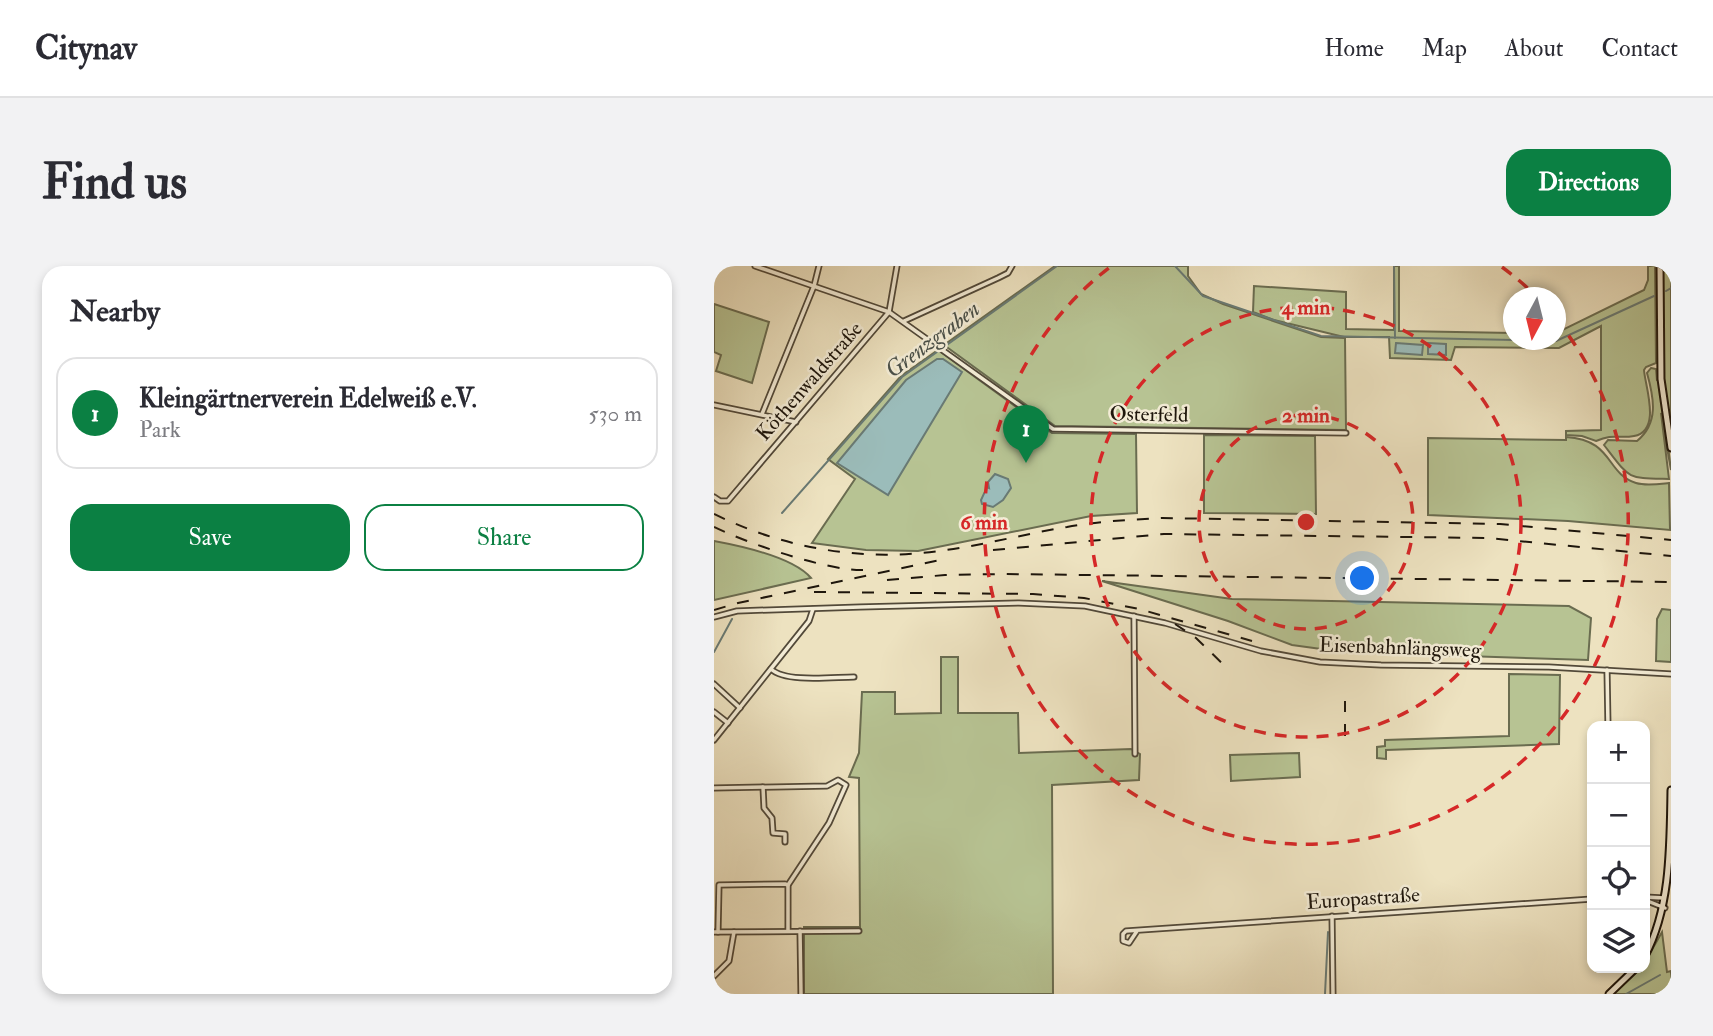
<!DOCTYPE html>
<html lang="en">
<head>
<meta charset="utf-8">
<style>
  :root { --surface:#fff; --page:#f2f2f3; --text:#2b2b33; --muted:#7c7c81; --line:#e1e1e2; --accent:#0b8043 }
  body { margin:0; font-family:"IM FELL Double Pica",serif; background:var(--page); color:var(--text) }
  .controls { position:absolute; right:21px; bottom:21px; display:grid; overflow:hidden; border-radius:14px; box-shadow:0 4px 10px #0003 }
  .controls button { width:63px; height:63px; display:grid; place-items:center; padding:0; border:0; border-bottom:2px solid var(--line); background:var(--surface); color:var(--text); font:35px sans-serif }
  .compass { position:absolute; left:789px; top:21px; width:63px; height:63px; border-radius:50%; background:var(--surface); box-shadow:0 4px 10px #0003; rotate:187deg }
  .you { position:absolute; left:649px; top:313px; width:24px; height:24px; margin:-18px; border:5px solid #fff; border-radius:50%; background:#1a73e8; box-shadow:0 0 0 10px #1a73e833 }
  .badge { display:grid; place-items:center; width:46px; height:46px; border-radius:50%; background:var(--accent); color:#fff; font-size:23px; font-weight:700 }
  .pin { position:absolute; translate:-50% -58px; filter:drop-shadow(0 2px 4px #0008) }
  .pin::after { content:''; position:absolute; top:37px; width:24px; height:21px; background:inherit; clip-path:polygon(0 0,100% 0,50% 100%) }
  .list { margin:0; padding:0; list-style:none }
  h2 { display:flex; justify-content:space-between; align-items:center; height:91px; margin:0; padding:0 28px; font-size:30px }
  h2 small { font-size:23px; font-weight:400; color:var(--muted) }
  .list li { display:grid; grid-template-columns:46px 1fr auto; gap:21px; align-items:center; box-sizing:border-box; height:112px; margin:0 14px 14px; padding:0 14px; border:2px solid var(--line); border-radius:21px }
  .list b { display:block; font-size:26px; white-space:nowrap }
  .list p { margin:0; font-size:23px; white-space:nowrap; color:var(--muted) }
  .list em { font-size:23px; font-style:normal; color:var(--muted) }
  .actions { display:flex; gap:14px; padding:21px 28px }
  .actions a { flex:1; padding:16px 0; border:2px solid var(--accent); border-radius:21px; text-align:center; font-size:24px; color:var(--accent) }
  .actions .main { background:var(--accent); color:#fff }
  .icon { flex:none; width:38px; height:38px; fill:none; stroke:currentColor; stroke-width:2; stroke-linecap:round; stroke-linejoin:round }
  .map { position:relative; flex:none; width:957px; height:728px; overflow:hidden; border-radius:21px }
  header { display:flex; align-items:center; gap:42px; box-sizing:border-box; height:98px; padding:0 35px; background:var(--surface); border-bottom:2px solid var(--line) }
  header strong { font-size:33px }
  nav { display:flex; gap:38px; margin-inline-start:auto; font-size:24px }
  .intro { display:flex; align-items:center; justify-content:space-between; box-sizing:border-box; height:168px; padding:0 42px }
  h1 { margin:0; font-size:49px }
  .button { padding:18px 32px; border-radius:21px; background:var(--accent); color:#fff; font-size:24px; font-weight:700 }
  main { display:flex; gap:42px; padding:0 42px }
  aside { flex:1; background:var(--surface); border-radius:21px; box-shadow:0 4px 10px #0003 }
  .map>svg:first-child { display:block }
  .green { fill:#b7c393; stroke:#6a6c50; stroke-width:2 }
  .water { fill:#9bbcba; stroke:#697a74; stroke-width:2 }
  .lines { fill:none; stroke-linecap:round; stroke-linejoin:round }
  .stream { stroke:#697a74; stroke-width:2 }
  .minor-casing { stroke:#524939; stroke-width:7 }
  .secondary-casing { stroke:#1e160c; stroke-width:9 }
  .minor { stroke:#f3ecd6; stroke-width:3.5 }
  .secondary { stroke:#f3ecd6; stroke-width:5 }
  .rail { stroke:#1e160c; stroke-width:2; stroke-dasharray:12 12; stroke-linecap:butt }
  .ring { fill:none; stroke:#d62828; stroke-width:3.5; stroke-dasharray:12 9 }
  .labels { text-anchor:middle; stroke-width:5; stroke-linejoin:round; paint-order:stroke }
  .street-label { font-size:21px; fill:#1e160c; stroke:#f3ecd6 }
  .water-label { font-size:23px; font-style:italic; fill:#4a5049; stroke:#f3ecd6 }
  .centre { fill:#d62828; stroke:#f3ecd6; stroke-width:3.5 }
  .ring-label { font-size:21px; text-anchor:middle; font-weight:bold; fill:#d62828; stroke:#f3ecd6; stroke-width:5; stroke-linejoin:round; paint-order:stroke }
</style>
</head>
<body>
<header>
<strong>Citynav</strong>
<nav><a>Home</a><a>Map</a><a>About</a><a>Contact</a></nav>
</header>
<div class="intro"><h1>Find us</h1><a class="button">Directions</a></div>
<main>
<aside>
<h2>Nearby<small></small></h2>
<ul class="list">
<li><span class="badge">1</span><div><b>Kleingärtnerverein Edelweiß e.V.</b><p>Park</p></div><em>530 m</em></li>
</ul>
<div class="actions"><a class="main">Save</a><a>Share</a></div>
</aside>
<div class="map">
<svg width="957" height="728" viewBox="0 0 957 728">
  <rect width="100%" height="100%" fill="#ede2c0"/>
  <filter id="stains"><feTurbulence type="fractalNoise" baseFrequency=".00286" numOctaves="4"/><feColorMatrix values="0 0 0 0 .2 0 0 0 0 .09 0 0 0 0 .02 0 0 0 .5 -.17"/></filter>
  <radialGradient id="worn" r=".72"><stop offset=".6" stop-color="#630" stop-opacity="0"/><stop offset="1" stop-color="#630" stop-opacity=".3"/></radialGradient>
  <g class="green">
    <path d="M341,0H474V10L487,28L509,38L607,71L631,72L632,164L341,160L230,79Z"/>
    <path d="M680,0H685V65L799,67L800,74H842V67L930,24L934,14V0H941L942,97L932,101L930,104C931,120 948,165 920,170C904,173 900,167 882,175L868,170L852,169V165L887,164V60L845,82L741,81L737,94L676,92L675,71H630L560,54L539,46L540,20L632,26V63L680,64Z"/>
    <path d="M948,0H957V169L950,120Z"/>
    <path d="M0,38L55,56L38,117L2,105L7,89L0,86Z"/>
    <path d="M224,84L338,167L422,168L423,247L377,250L204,285L152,284L98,277L141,213L114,193L187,110Z"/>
    <path d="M937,102L942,103L943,115V105L945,108L957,204L947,147L955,213C912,212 917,214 890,179L894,174L923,175C945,157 940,132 933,107Z"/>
    <path d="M490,169L601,170L602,248L490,247Z"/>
    <path d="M852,171C900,174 891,207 922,217C932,220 945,218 955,217L956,264L854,255L714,249V172L852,174Z"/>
    <path d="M0,275C27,280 79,291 97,312L0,334Z"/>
    <path d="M388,315L518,333L855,340L877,352L874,394L629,386L578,379L514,355Z"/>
    <path d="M948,343L957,344V396L942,395L943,353Z"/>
    <path d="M227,391H244V447H304L305,487L417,483L426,488L425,514L338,519L339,728H90V661H146L145,512L135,511L145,487L148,426H181V448L227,447Z"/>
    <path d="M795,408L846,409L845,478L672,484V493L663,492V481L671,480V474L795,470Z"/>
    <path d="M585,487L586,511L517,515L516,489Z"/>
    <path d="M948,666L953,706L957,705V728H899L927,702H931V696Z"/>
  </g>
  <g class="water">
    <path d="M682,77L709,79L708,89L681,87Z"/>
    <path d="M714,77L732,78V89L714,88Z"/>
    <path d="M223,93H229L248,106L174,229L123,197L192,114Z"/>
    <path d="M281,208L294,213L297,222L289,234L279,241L268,238L267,234L273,221L275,222L274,216Z"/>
  </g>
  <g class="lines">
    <g class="stream">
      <path d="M461,0L489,30L607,70L842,75L940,30"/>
      <path d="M680,0L681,72"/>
      <path d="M952,25L957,22"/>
      <path d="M68,247L188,111L343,0"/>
      <path d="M0,386L18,353"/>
      <path d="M611,728L614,666"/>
      <path d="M912,728L946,709"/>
    </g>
    <g class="minor-casing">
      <g id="minor">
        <path d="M41,0L175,46L339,163L632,167"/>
        <path d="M190,55L284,12L294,7L298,0"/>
        <path d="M0,139L82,156"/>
        <path d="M48,148L100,20L105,0"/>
        <path d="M0,231L6,235H14L175,46L183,0"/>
        <path d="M420,350L421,488"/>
        <path d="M0,351L23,345L146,341L305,337L371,340L451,357L547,385L606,396L667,399L835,401L957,408"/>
        <path d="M57,403C72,417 119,411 140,411"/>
        <path d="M893,404L894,460"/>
        <path d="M0,418L26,442"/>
        <path d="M0,446L14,457"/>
        <path d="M0,474L95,355L99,343"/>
        <path d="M49,521L50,542L58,552L59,567L71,568V576"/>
        <path d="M0,522L113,520L124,514L132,519L115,557L74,619V665"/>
        <path d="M931,631L950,632"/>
        <path d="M931,634L951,642"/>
        <path d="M618,650L619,728"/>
        <path d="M86,665L87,728"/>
        <path d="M423,665L415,677L409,675V668L412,665L878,633"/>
        <path d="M0,666L145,665"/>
        <path d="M4,666L5,619L71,618L74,619"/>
        <path d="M0,710L15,695L20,666"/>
      </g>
    </g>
    <g class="secondary-casing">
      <g id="secondary">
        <path d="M946,0L947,113L957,182"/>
        <path d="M931,690C957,640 956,580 957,524"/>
        <path d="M895,728L922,702"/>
      </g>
    </g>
    <use href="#minor" class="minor"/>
    <use href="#secondary" class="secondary"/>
    <g class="rail">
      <path d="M0,248C63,279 136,294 206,287C256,283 304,269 353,261C384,255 416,254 448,252L786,258L957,274"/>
      <path d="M0,261C33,277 113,305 149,304"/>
      <path d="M279,284L450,268L774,272L957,290"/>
      <path d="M173,314L231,309L290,308L957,316"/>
      <path d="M100,326L319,328L370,332L425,343L538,375"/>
      <path d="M0,344L24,337L226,294"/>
      <path d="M461,358L482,372L514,403"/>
      <path d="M631,470V435"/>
    </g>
  </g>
  <g class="ring">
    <circle cx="592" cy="256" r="107"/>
    <circle cx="592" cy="256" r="215"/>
    <path d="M788 1A322 322 0 0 1 822 30M842 53A322 322 0 1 1 396 1"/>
  </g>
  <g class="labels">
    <g class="street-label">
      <text transform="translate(95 115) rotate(-49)" y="7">Köthenwaldstraße</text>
      <text transform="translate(435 148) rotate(1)" y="7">Osterfeld</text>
      <text transform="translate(686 381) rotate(2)" y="7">Eisenbahnlängsweg</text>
      <text transform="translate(649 632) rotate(-4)" y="7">Europastraße</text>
    </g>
    <g class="water-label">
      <text transform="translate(218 73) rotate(-37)" y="8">Grenzgraben</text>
    </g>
  </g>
  <circle cx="592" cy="256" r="10" class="centre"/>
  <g class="ring-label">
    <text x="592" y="48">4 min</text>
    <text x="592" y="156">2 min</text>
    <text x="270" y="263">6 min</text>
  </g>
  <rect width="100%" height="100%" filter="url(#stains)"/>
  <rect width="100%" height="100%" fill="url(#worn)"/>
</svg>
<div class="controls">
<button>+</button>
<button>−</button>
<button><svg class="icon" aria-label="locate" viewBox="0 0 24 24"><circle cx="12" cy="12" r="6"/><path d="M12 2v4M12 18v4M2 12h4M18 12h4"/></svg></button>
<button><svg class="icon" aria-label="layers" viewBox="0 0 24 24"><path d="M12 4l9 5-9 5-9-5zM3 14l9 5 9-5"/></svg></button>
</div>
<svg class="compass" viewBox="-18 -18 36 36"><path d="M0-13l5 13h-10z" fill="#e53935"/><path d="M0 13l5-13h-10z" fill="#7c7c81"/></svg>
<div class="you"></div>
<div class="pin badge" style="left:312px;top:197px">1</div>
</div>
</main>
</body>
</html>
